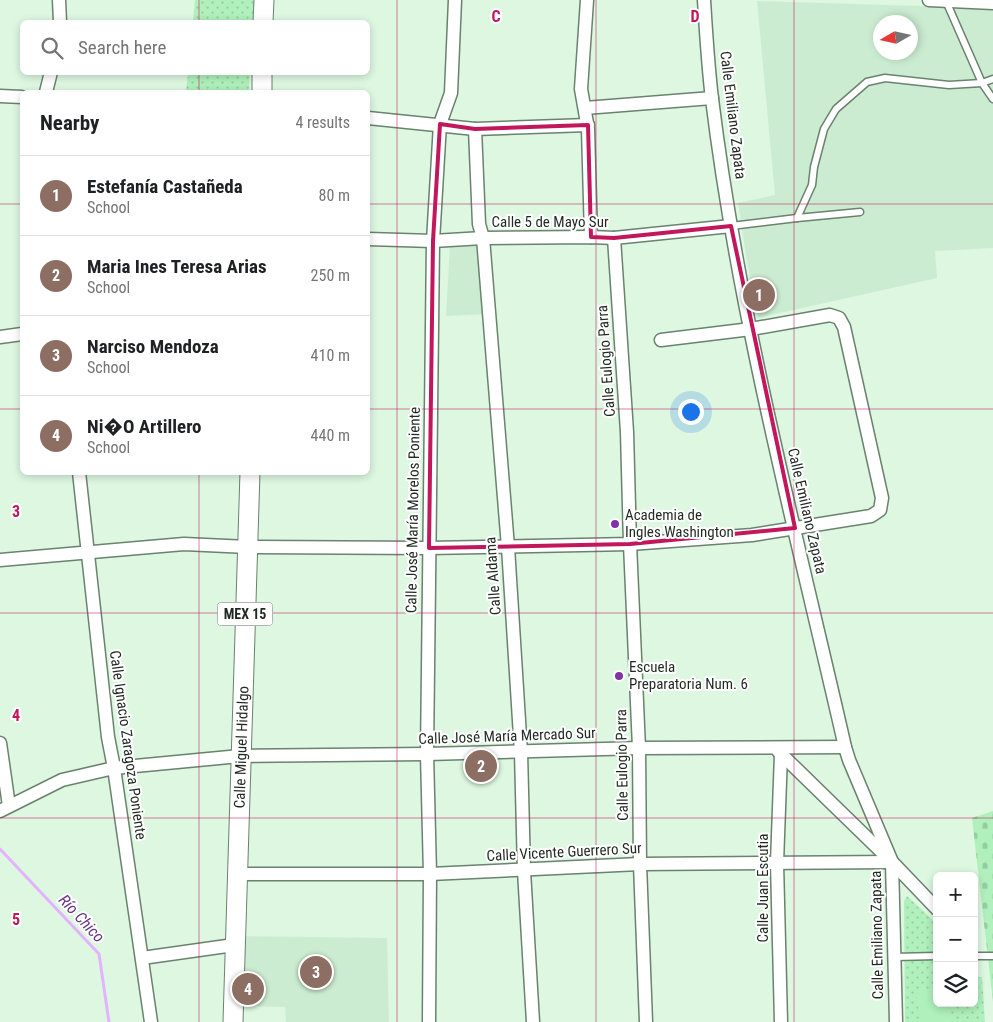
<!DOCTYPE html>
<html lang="en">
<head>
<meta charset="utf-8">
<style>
  :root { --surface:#fff; --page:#f6f6f6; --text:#202124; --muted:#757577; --line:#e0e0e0; --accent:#7c3aed }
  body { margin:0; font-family:"Roboto Condensed",sans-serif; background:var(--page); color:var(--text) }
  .controls { position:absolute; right:15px; bottom:15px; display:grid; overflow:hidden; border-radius:8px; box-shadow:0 2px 8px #0003 }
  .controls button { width:45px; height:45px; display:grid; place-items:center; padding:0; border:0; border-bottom:1px solid var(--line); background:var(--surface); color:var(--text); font:25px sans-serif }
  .compass { position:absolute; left:873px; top:15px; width:45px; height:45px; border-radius:50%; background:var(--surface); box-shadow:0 2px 8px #0003; rotate:261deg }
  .you { position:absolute; left:690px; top:411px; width:18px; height:18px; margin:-12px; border:4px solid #fff; border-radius:50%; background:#1a73e8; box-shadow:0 0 0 8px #1a73e833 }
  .badge { display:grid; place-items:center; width:32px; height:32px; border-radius:50%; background:var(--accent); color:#fff; font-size:16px; font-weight:700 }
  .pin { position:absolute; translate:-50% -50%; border:2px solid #fff; box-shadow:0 1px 5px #0006 }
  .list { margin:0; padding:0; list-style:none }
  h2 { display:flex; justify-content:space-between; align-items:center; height:65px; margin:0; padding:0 20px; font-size:21px }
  h2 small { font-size:16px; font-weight:400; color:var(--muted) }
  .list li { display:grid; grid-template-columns:32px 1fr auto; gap:15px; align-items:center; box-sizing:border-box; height:80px; padding:0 20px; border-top:1px solid var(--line) }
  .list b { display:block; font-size:19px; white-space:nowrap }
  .list p { margin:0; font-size:16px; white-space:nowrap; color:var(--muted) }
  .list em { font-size:16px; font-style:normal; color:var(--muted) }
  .icon { flex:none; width:28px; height:28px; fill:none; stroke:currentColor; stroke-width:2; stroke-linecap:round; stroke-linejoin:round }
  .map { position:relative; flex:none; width:993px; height:1022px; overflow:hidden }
  .search { position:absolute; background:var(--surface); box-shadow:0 2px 8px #0003; left:20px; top:20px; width:350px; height:55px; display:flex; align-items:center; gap:12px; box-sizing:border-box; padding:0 18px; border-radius:8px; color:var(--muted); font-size:19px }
  .panel { position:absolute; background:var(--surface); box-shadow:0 2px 8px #0003; left:20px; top:90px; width:350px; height:385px; border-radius:8px }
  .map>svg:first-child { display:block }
  .built { fill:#ccecd1; fill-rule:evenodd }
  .cemetery { fill:url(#cemetery-stones) }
  .park { fill:url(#park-dots) }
  .garden { fill:#aff0bc }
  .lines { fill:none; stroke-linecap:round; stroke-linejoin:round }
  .stream { stroke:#e3b4fd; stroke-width:3 }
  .lane-casing { stroke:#6a826e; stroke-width:9 }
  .street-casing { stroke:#6a826e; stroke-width:15 }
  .primary-casing { stroke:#6a826e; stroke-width:21 }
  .lane { stroke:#fff; stroke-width:6 }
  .street { stroke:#fff; stroke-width:12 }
  .primary { stroke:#fff; stroke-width:19 }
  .marked { fill:none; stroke:#c2185b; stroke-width:4; stroke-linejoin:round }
  .grid { fill:none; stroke:#c2185b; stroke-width:1; stroke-opacity:0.55 }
  .poi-dot { fill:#8033a5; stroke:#fff; stroke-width:2 }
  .labels { text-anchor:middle; stroke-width:4; stroke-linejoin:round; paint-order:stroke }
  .shield { fill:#fff; stroke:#626964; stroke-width:1 }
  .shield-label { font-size:14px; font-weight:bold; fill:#1f2921 }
  .street-label { font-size:15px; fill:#1f2921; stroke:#fff }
  .poi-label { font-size:15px; fill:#1f2921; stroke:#fff; text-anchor:start }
  .water-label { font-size:16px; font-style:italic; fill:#683184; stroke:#fff }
  .grid-label { font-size:16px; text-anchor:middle; font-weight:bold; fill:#c2185b; stroke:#fff; stroke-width:4; stroke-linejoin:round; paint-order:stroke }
</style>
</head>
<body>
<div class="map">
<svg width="993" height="1022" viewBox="0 0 993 1022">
  <defs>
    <pattern id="cemetery-stones" width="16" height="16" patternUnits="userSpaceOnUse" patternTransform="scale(1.25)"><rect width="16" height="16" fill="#aff0bc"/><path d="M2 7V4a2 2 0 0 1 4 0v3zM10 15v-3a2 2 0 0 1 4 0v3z" fill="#96cea1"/></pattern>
    <pattern id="park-dots" width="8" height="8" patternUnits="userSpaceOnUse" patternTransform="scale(1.25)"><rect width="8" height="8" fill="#aff0bc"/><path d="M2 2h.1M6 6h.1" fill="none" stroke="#96cea1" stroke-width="1.8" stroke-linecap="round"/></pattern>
  </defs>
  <rect width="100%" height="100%" fill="#ddf7e1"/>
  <g class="built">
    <path d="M757,1L993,8V248L935,251L937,278L758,318L747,261L738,203L775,195ZM880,22H910V52H880Z"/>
    <path d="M481,244L487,314L446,316L450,246Z"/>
    <path d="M245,936L387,938L389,1022H286L285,1007L244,1006Z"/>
  </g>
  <path class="cemetery" d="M993,811V1002L972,818Z"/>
  <g class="park">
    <path d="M195,0H255L253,22H193Z"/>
    <path d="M188,73H250L249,92H186Z"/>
    <path d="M907,896L937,924V1003H974V977H982L985,1022H905L904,901Z"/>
  </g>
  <path class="garden" d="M937,989V1003H948L950,1022H920L916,991Z"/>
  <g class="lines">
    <path class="stream" d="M0,849L99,954L109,1022"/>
    <g class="lane-casing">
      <g id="lane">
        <path d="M946,1L982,83L993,99"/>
        <path d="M797,218L812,185L814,167L824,129L836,109L867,82L885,78L949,85L982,83L993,79"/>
        <path d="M731,226L797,218L860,212"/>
        <path d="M974,956H992"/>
        <path d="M894,957L937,956"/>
      </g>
    </g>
    <g class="street-casing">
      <g id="street">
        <path d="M59,0L60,22"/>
        <path d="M587,0L581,89L588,129L591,237"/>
        <path d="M704,0C706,33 708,66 712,99C739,318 796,532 845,747L849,760L892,862L896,1022"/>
        <path d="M929,0L993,3"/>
        <path d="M46,92L51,72"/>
        <path d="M0,96L22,97"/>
        <path d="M585,108L712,98"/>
        <path d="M368,118L475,129L588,125"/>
        <path d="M475,129L479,224L483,238L508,547L521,752L524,871L533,1022"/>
        <path d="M614,238L627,432L630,544L639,748L640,864L646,1022"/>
        <path d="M368,239L433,241L483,238L591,237L614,238L731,226"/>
        <path d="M0,337L22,334"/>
        <path d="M79,472L108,737L114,768L151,1022"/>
        <path d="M0,560L184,544L248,547L429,548L630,544L752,535L871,516L880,510L882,498L844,327L839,318L830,315L751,329L661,340"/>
        <path d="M0,743L9,806"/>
        <path d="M778,751L892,862L937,909"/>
        <path d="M781,754L777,863L781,1022"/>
        <path d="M0,811L62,780L114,768L240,756L427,754L639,748L845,747"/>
        <path d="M237,874H430L640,864L892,862"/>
        <path d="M142,958L234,945"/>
        <path d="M429,1022L430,874L427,754L433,241L440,124L451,93L455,0"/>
      </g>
    </g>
    <g class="primary-casing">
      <g id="primary">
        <path d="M263,22L264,0"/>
        <path d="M262,92V72"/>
        <path id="s1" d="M233,1022L250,472"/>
      </g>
    </g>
    <use href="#lane" class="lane"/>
    <use href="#street" class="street"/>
    <use href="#primary" class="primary"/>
  </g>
  <path class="marked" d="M440,124L475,129L588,125L591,237L614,238L731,226L795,528L630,544L429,548L433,241Z"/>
  <path class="grid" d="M199,0V22M397,0V1022M596,0V1022M794,0V1022M199,72V92M0,204H22M368,204H993M0,409H22M368,409H993M199,472V1022M0,613H993M0,818H993"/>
  <g class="poi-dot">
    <circle cx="615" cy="524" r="5"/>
    <circle cx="619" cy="676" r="5"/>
  </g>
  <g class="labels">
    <rect class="shield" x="217.5" y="602.5" width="55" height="23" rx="4"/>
    <g class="shield-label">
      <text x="245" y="619">MEX 15</text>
    </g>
    <g class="street-label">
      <text transform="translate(733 115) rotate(83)" y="5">Calle Emiliano Zapata</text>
      <text x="550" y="227">Calle 5 de Mayo Sur</text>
      <text transform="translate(606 361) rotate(-94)" y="5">Calle Eulogio Parra</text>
      <text transform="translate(413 510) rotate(-89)" y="5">Calle José María Morelos Poniente</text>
      <text transform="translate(807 511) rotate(77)" y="5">Calle Emiliano Zapata</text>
      <text transform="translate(493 576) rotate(-94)" y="5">Calle Aldama</text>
      <text transform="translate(507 736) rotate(-2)" y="5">Calle José María Mercado Sur</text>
      <text transform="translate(128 745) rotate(82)" y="5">Calle Ignacio Zaragoza Poniente</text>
      <text dy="5" stroke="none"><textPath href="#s1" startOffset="275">Calle Miguel Hidalgo</textPath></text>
      <text transform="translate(622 765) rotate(-91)" y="5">Calle Eulogio Parra</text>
      <text transform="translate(564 852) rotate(-3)" y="5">Calle Vicente Guerrero Sur</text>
      <text transform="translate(763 888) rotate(-90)" y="5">Calle Juan Escutia</text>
      <text transform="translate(877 935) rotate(-91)" y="5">Calle Emiliano Zapata</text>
    </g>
    <g class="poi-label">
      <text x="625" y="520">Academia de<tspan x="625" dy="17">Ingles Washington</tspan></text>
      <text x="629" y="672">Escuela<tspan x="629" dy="17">Preparatoria Num. 6</tspan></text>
    </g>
    <g class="water-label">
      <text transform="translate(82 918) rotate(47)" y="6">Río Chico</text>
    </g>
  </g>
  <g class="grid-label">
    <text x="496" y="22">C</text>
    <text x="695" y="22">D</text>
    <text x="16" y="517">3</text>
    <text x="16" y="721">4</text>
    <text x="16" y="925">5</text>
  </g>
</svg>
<div class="controls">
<button>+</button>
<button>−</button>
<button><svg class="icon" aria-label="layers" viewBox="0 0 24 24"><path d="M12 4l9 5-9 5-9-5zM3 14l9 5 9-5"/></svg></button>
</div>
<svg class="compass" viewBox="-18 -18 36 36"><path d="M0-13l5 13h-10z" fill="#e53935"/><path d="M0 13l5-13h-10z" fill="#757577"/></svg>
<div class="you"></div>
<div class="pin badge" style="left:759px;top:295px;background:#8d6e63">1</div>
<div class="pin badge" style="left:481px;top:766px;background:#8d6e63">2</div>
<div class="pin badge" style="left:316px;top:972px;background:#8d6e63">3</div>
<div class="pin badge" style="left:248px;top:989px;background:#8d6e63">4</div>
<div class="search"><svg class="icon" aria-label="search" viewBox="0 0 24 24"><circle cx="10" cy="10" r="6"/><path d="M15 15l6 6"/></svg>Search here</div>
<section class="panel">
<h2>Nearby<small>4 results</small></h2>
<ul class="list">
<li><span class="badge" style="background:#8d6e63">1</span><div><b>Estefanía Castañeda</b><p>School</p></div><em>80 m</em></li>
<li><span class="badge" style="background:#8d6e63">2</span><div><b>Maria Ines Teresa Arias</b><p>School</p></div><em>250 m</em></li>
<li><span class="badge" style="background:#8d6e63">3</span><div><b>Narciso Mendoza</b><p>School</p></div><em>410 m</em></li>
<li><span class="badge" style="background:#8d6e63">4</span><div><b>Ni�O Artillero</b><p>School</p></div><em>440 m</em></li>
</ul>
</section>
</div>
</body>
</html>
